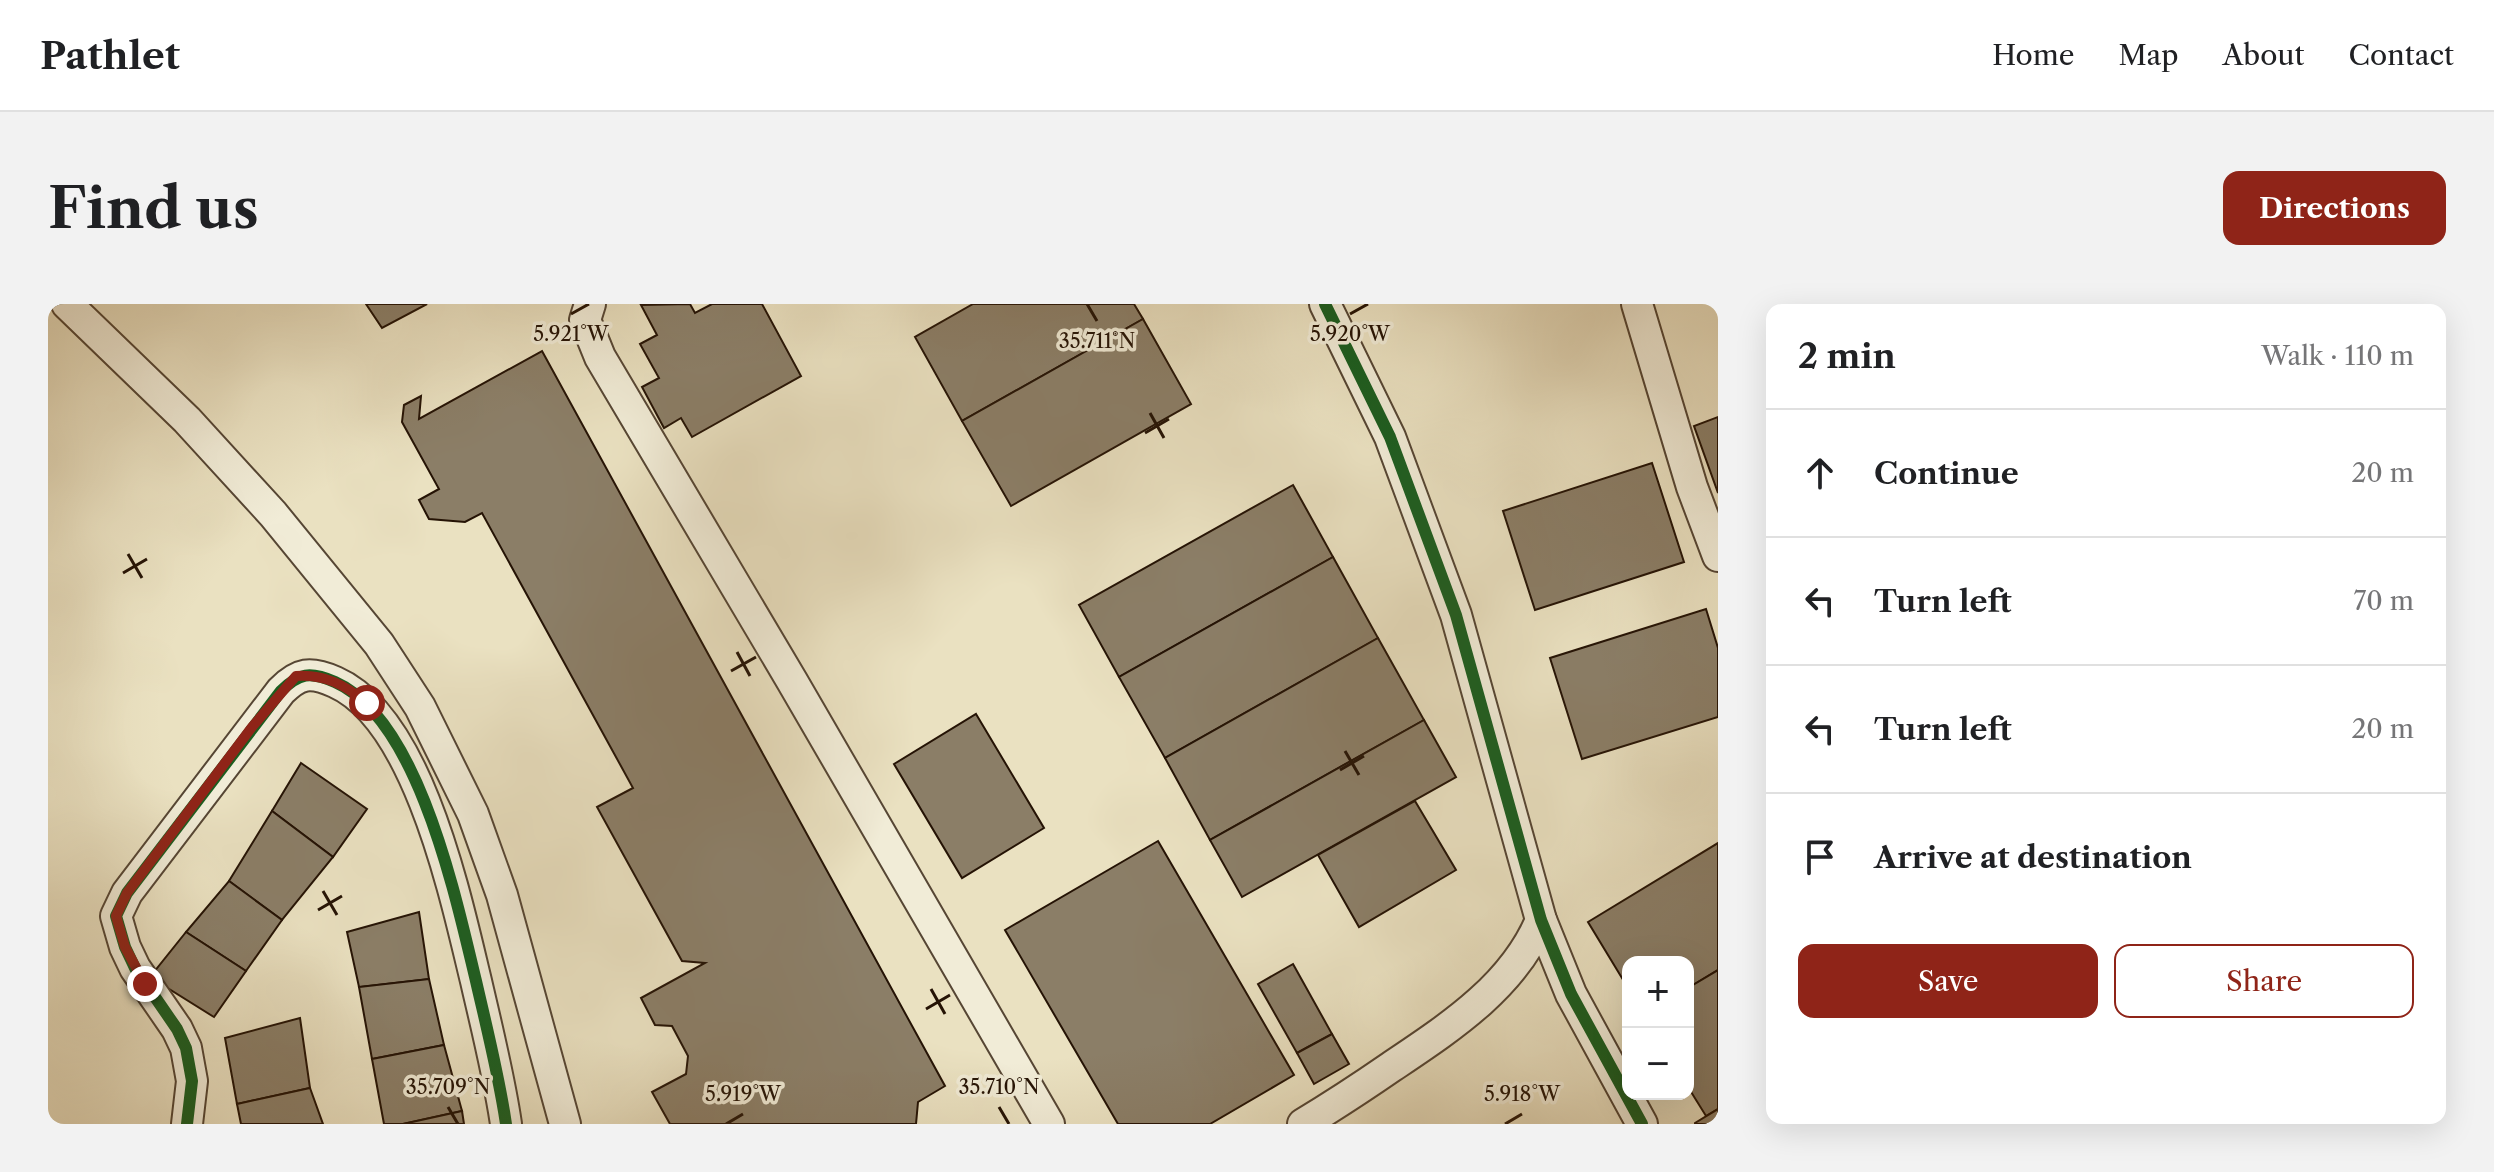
<!DOCTYPE html>
<html lang="en">
<head>
<meta charset="utf-8">
<style>
  :root { --surface:#fff; --page:#f2f2f2; --text:#202124; --muted:#757577; --line:#e0e0e0; --accent:#8f2418 }
  body { margin:0; font-family:"Libre Caslon Text",serif; background:var(--page); color:var(--text) }
  .controls { position:absolute; right:24px; bottom:24px; display:grid; overflow:hidden; border-radius:16px; box-shadow:0 8px 32px #0002 }
  .controls button { width:72px; height:72px; display:grid; place-items:center; padding:0; border:0; border-bottom:2px solid var(--line); background:var(--surface); color:var(--text); font:40px sans-serif }
  .stop { position:absolute; width:24px; height:24px; margin:-18px; border:6px solid #8f2418; border-radius:50%; background:#fff }
  .stop.end { background:#8f2418; border-color:#fff; box-shadow:0 2px 8px #0008 }
  .list { margin:0; padding:0; list-style:none }
  h2 { display:flex; justify-content:space-between; align-items:center; height:104px; margin:0; padding:0 32px; font-size:34px }
  h2 small { font-size:26px; font-weight:400; color:var(--muted) }
  .list li { display:grid; grid-template-columns:52px 1fr auto; gap:24px; align-items:center; box-sizing:border-box; height:128px; padding:0 32px; border-top:2px solid var(--line) }
  .list b { display:block; font-size:30px; white-space:nowrap }
  .list em { font-size:26px; font-style:normal; color:var(--muted) }
  .actions { display:flex; gap:16px; padding:24px 32px }
  .actions a { flex:1; padding:18px 0; border:2px solid var(--accent); border-radius:16px; text-align:center; font-size:28px; color:var(--accent) }
  .actions .main { background:var(--accent); color:#fff }
  .icon { flex:none; width:44px; height:44px; fill:none; stroke:currentColor; stroke-width:2; stroke-linecap:round; stroke-linejoin:round }
  .map { position:relative; flex:none; width:1670px; height:820px; overflow:hidden; border-radius:16px }
  header { display:flex; align-items:center; gap:48px; box-sizing:border-box; height:112px; padding:0 40px; background:var(--surface); border-bottom:2px solid var(--line) }
  header strong { font-size:38px }
  nav { display:flex; gap:44px; margin-inline-start:auto; font-size:28px }
  .intro { display:flex; align-items:center; justify-content:space-between; box-sizing:border-box; height:192px; padding:0 48px }
  h1 { margin:0; font-size:56px }
  .button { padding:20px 36px; border-radius:16px; background:var(--accent); color:#fff; font-size:28px; font-weight:700 }
  main { display:flex; gap:48px; padding:0 48px }
  aside { flex:1; background:var(--surface); border-radius:16px; box-shadow:0 8px 32px #0002 }
  .map>svg:first-child { display:block }
  .building { fill:#8b7e67; stroke:#251305; stroke-width:2 }
  .lines { fill:none; stroke-linecap:round; stroke-linejoin:round }
  .minor-casing { stroke:#564634; stroke-width:34 }
  .minor { stroke:#f1ecd7; stroke-width:30 }
  .cycleway-casing { stroke:#f1ecd7; stroke-width:17 }
  .cycleway { stroke:#1b5e20; stroke-width:12 }
  .route { stroke:#8f2418; stroke-width:10 }
  .ticks { fill:none; stroke:#251305; stroke-width:3 }
  .ticks-label { font-size:20px; text-anchor:middle; fill:#251305; stroke:#f1ecd7; stroke-width:7; stroke-linejoin:round; paint-order:stroke }
</style>
</head>
<body>
<header>
<strong>Pathlet</strong>
<nav><a>Home</a><a>Map</a><a>About</a><a>Contact</a></nav>
</header>
<div class="intro"><h1>Find us</h1><a class="button">Directions</a></div>
<main>
<div class="map">
<svg width="1670" height="820" viewBox="0 0 1670 820">
  <rect width="100%" height="100%" fill="#eae1c1"/>
  <filter id="stains"><feTurbulence type="fractalNoise" baseFrequency=".0025" numOctaves="4"/><feColorMatrix values="0 0 0 0 .2 0 0 0 0 .09 0 0 0 0 .02 0 0 0 .5 -.17"/></filter>
  <radialGradient id="worn" r=".72"><stop offset=".6" stop-color="#630" stop-opacity="0"/><stop offset="1" stop-color="#630" stop-opacity=".3"/></radialGradient>
  <g class="building">
    <path d="M318,0H379L334,24Z"/>
    <path d="M642,0L647,9L664,0H714L753,72L644,133L633,114L616,124L594,83L611,74L592,40L609,31L593,1Z"/>
    <path d="M925,0H1086L1095,15L914,117L867,33Z"/>
    <path d="M1095,15L1143,100L963,202L914,117Z"/>
    <path d="M494,47L897,782L870,798L868,820H622L604,788L638,770L640,752L624,722L607,721L593,694L657,659L634,657L549,503L585,484L434,209L417,218L381,215L371,196L391,185L354,118L356,101L373,92L371,115Z"/>
    <path d="M1670,113V189L1646,122Z"/>
    <path d="M1604,159L1636,258L1487,306L1455,207Z"/>
    <path d="M1245,181L1285,253L1071,373L1031,301Z"/>
    <path d="M1285,253L1330,334L1117,454L1071,373Z"/>
    <path d="M1658,305L1670,344V413L1534,455L1502,354Z"/>
    <path d="M1330,334L1376,416L1162,536L1117,454Z"/>
    <path d="M928,410L996,524L914,574L846,460Z"/>
    <path d="M1376,416L1408,473L1194,593L1162,536Z"/>
    <path d="M253,459L319,505L285,553L224,507Z"/>
    <path d="M1367,497L1408,566L1311,623L1270,551Z"/>
    <path d="M224,507L285,553L234,616L181,577Z"/>
    <path d="M1110,537L1246,771L1162,820H1070L957,626Z"/>
    <path d="M1670,539V666L1640,684V658H1580V684L1540,618Z"/>
    <path d="M181,577L234,616L198,667L138,628Z"/>
    <path d="M371,608L381,675L311,683L299,628Z"/>
    <path d="M138,628L198,667L166,713L102,673Z"/>
    <path d="M1245,660L1284,730L1249,749L1210,680Z"/>
    <path d="M1670,666V805L1658,812L1640,783V684Z"/>
    <path d="M381,675L396,741L324,755L311,683Z"/>
    <path d="M252,714L262,784L189,800L177,734Z"/>
    <path d="M1284,730L1301,760L1266,780L1249,749Z"/>
    <path d="M396,741L414,807L355,820H336L324,755Z"/>
    <path d="M262,784L275,820H193L189,800Z"/>
    <path d="M1670,805V820H1647V819Z"/>
    <path d="M414,807L416,820H355Z"/>
  </g>
  <g class="lines">
    <g class="minor-casing">
      <g id="minor">
        <path d="M19,0L139,116L225,210L331,340L372,403L425,510L454,591L517,820"/>
        <path d="M542,0L537,16L552,53L744,377L1001,820"/>
        <path d="M1277,0L1342,133L1408,311L1493,616L1523,690L1594,820"/>
        <path d="M1589,0L1644,183L1670,252"/>
        <path d="M139,820L144,777L138,744L129,725L87,664L77,643L68,612L79,589L233,387C251,369 262,367 287,378C371,415 408,595 428,677C439,725 451,772 458,820"/>
        <path d="M1255,820C1285,802 1314,783 1343,763C1401,724 1465,683 1493,616"/>
      </g>
    </g>
    <use href="#minor" class="minor"/>
    <g class="cycleway-casing">
      <g id="cycleway">
        <path d="M1277,0L1342,133L1408,311L1493,616L1523,690L1594,820"/>
        <path d="M139,820L144,777L138,744L129,725L87,664L77,643L68,612L79,589L233,387C251,369 262,367 287,378C371,415 408,595 428,677C439,725 451,772 458,820"/>
      </g>
    </g>
    <use href="#cycleway" class="cycleway"/>
  </g>
  <g class="lines">
    <path class="route" d="M97,680L77,643L68,612L79,589L204,423L248,372C277,370 297,381 319,399"/>
  </g>
  <path class="ticks" d="M1039,0L1049,17M523,10L541,0M1302,10L1320,0M1102,109L1116,134M1097,129L1121,115M80,250L94,274M75,269L99,255M689,348L702,372M683,367L708,353M1297,447L1311,471M1292,466L1316,452M275,587L289,611M270,606L294,592M883,685L897,710M878,705L902,691M400,803L410,820M951,803L961,820M678,820L695,810M1457,820L1474,810"/>
  <g class="ticks-label">
    <text x="1302" y="37">5.920°W</text>
    <text x="523" y="37">5.921°W</text>
    <text x="1049" y="44">35.711°N</text>
    <text x="400" y="790">35.709°N</text>
    <text x="951" y="790">35.710°N</text>
    <text x="695" y="797">5.919°W</text>
    <text x="1474" y="797">5.918°W</text>
  </g>
  <rect width="100%" height="100%" filter="url(#stains)"/>
  <rect width="100%" height="100%" fill="url(#worn)"/>
</svg>
<div class="controls">
<button>+</button>
<button>−</button>
</div>
<div class="stop" style="left:319px;top:399px"></div>
<div class="stop end" style="left:97px;top:680px"></div>
</div>
<aside>
<h2>2 min<small>Walk · 110 m</small></h2>
<ul class="list">
<li><svg class="icon" aria-label="ahead" viewBox="0 0 24 24"><path d="M12 20V5M6 11l6-6 6 6"/></svg><div><b>Continue</b></div><em>20 m</em></li>
<li><svg class="icon" aria-label="left" viewBox="0 0 24 24"><path d="M17 20v-9H6M10 6l-5 5 5 5"/></svg><div><b>Turn left</b></div><em>70 m</em></li>
<li><svg class="icon" aria-label="left" viewBox="0 0 24 24"><path d="M17 20v-9H6M10 6l-5 5 5 5"/></svg><div><b>Turn left</b></div><em>20 m</em></li>
<li><svg class="icon" aria-label="arrive" viewBox="0 0 24 24"><path d="M6 21V4h12l-3 4 3 4H6"/></svg><div><b>Arrive at destination</b></div></li>
</ul>
<div class="actions"><a class="main">Save</a><a>Share</a></div>
</aside>
</main>
</body>
</html>
